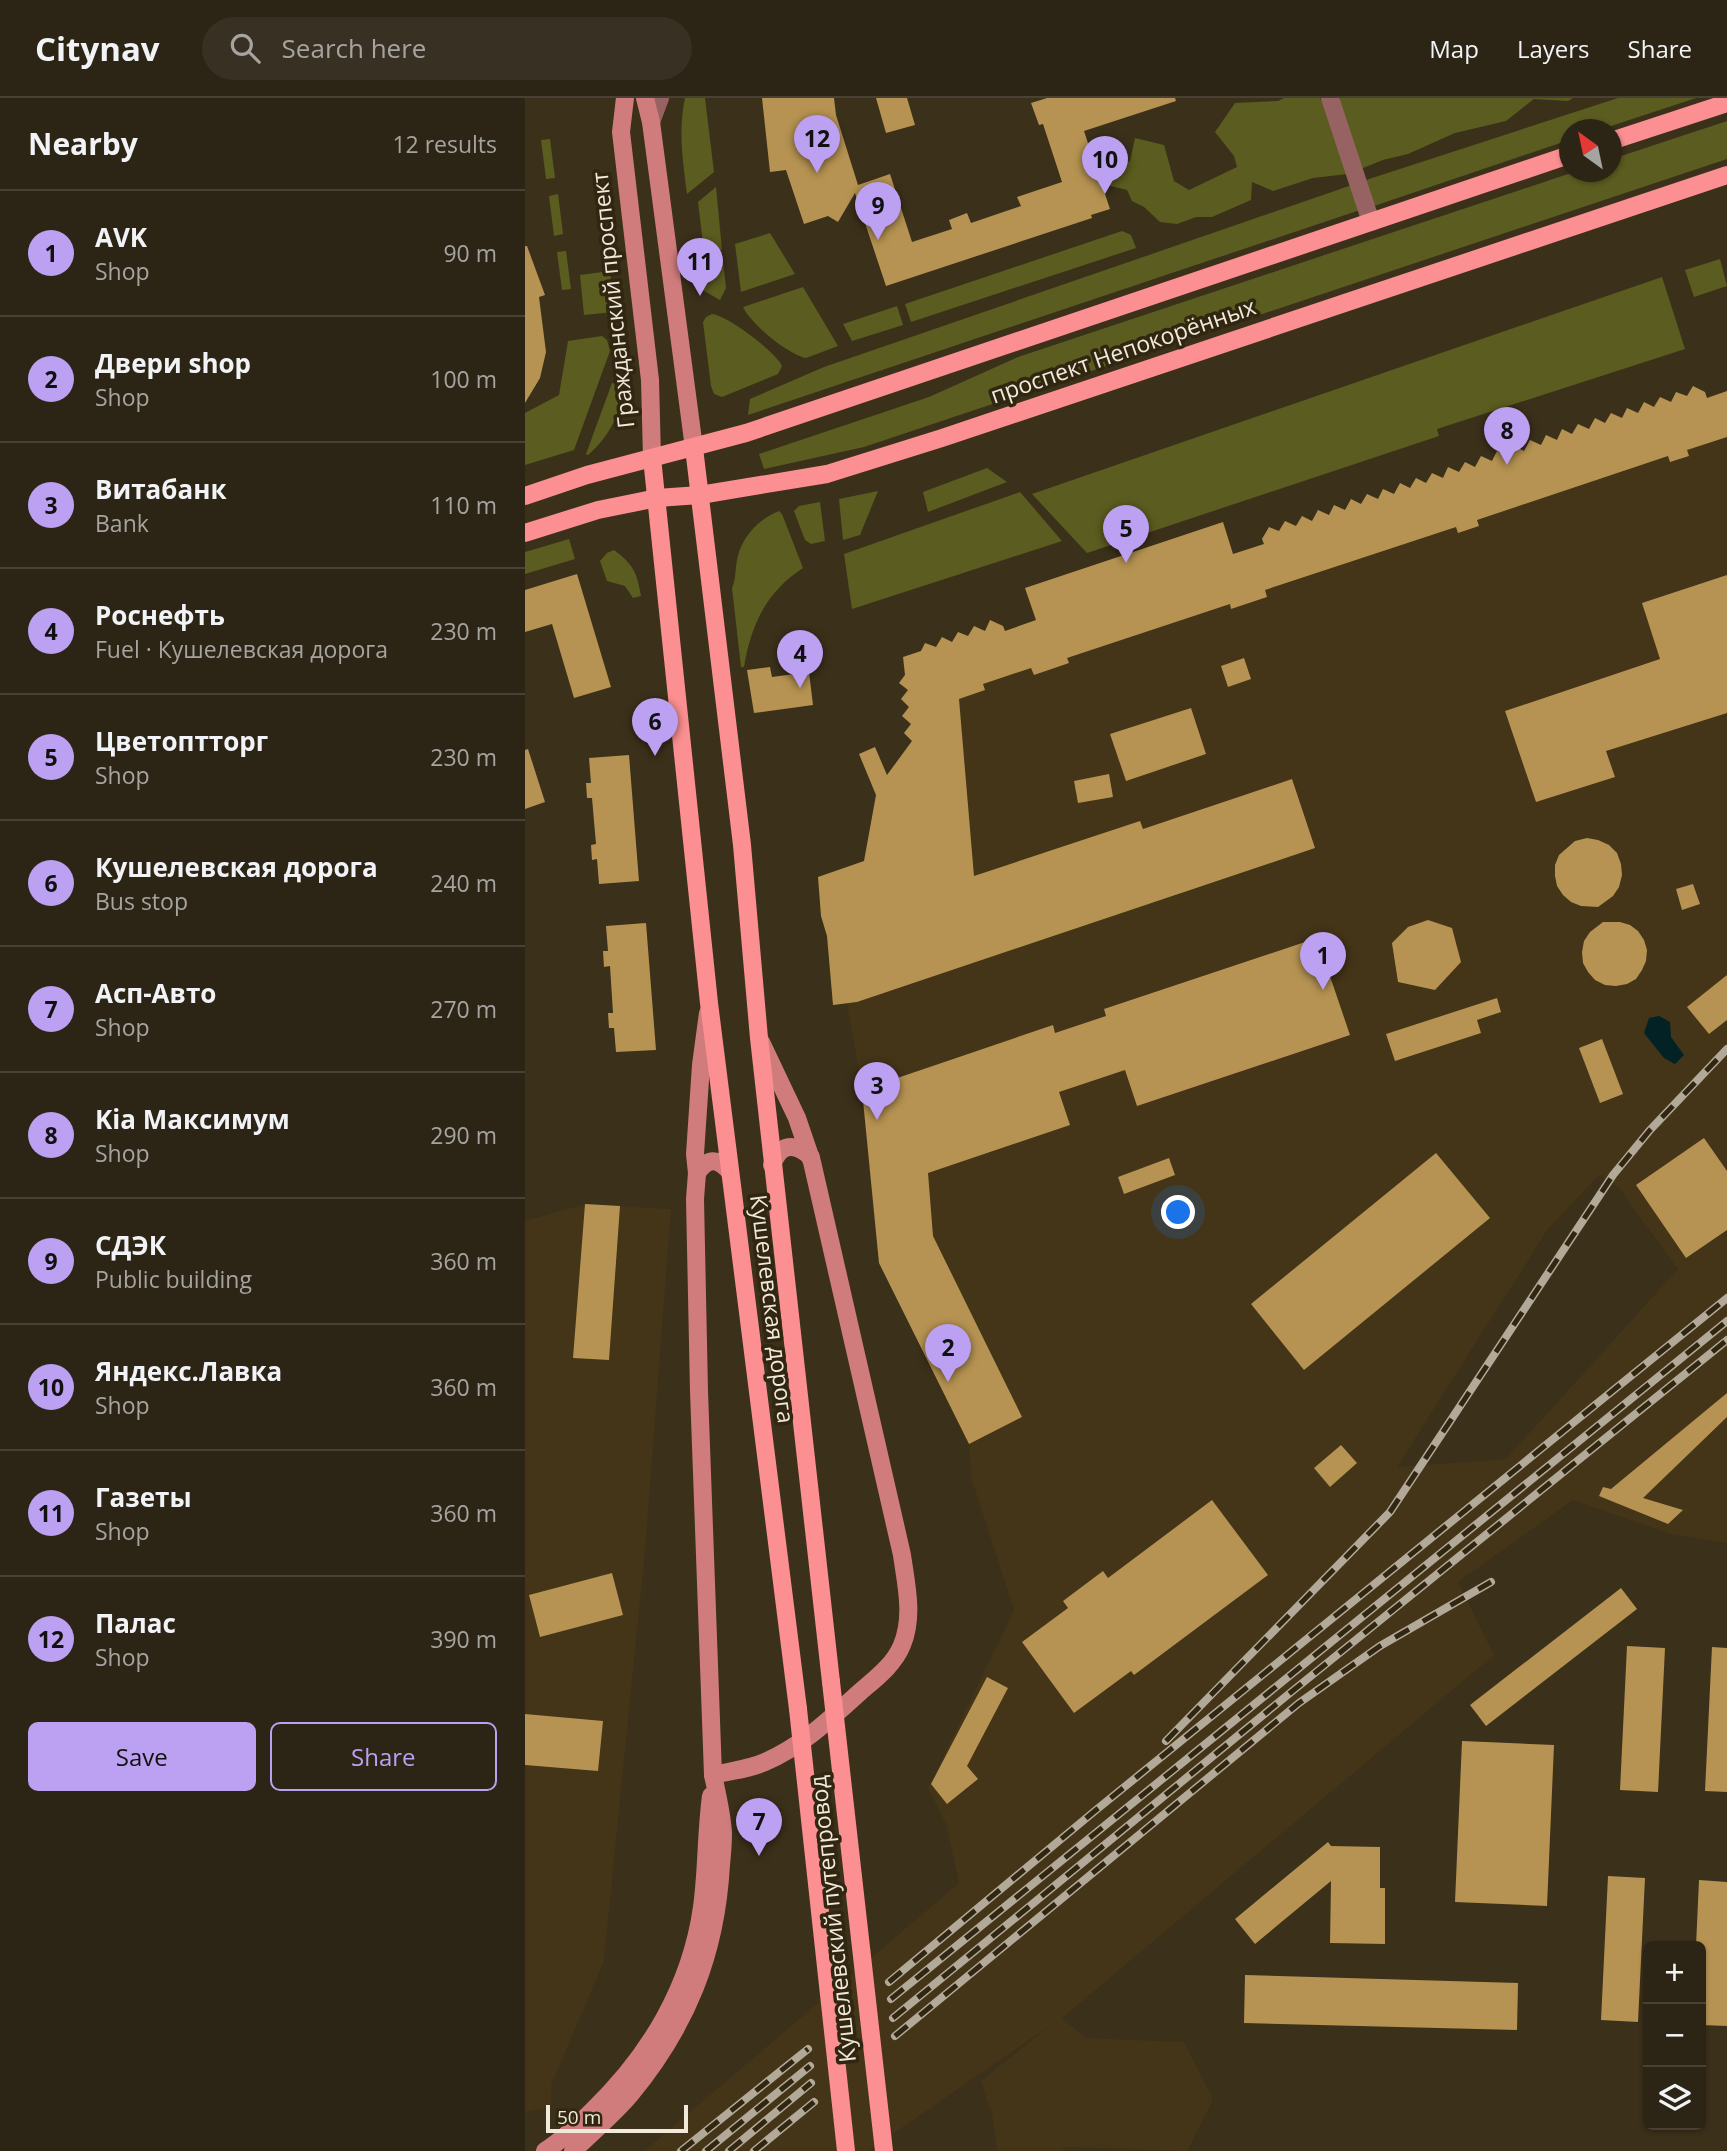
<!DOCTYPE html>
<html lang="en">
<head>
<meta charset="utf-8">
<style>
  :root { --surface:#2c2414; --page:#383022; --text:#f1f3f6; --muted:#a6a4a0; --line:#484134; --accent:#bca0f2 }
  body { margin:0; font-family:"Open Sans",sans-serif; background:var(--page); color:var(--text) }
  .controls { position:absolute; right:21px; bottom:21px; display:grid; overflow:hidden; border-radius:10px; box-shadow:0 2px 5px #0004 }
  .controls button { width:63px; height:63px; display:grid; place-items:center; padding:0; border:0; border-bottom:2px solid var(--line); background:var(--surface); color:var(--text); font:35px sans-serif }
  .compass { position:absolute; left:1034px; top:21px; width:63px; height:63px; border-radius:50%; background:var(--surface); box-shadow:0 2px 5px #0004; rotate:327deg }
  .scale { position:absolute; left:21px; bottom:18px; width:142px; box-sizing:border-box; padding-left:7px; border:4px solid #f1e9dc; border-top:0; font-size:19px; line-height:24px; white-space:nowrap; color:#f1e9dc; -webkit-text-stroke:5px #312610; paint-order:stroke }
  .you { position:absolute; left:654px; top:1115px; width:24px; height:24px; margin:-18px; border:5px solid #fff; border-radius:50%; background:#1a73e8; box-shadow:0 0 0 10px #1a73e833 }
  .badge { display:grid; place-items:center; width:46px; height:46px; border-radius:50%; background:var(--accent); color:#111; font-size:23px; font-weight:700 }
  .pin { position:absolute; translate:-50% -58px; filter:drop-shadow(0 2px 4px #0008) }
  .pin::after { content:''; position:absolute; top:37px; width:24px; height:21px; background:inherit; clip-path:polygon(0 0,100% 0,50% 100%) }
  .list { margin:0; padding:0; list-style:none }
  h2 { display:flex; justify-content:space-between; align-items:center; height:91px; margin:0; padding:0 28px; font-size:30px }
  h2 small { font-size:23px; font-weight:400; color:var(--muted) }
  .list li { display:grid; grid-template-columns:46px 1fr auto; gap:21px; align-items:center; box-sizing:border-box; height:126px; padding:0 28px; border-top:2px solid var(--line) }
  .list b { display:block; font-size:26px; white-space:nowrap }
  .list p { margin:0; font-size:23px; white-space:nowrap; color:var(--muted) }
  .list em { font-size:23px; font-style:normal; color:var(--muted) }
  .actions { display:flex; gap:14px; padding:21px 28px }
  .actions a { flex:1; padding:16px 0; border:2px solid var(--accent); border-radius:10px; text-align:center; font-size:24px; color:var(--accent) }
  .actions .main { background:var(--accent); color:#111 }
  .icon { flex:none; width:38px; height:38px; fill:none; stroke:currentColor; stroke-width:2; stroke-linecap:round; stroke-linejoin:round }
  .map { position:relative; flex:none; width:1202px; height:2053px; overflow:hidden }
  header { display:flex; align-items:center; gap:42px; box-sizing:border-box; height:98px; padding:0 35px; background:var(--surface); border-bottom:2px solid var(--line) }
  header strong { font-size:33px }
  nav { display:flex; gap:38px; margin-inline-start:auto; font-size:24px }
  .search { width:490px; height:63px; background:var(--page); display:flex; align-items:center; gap:18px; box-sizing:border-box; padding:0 24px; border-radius:38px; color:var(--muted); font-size:26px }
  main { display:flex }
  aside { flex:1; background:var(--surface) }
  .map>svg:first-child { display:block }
  .built { fill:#443418; fill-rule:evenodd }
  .green { fill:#5b5c1f }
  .water { fill:#022225 }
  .building { fill:#b69352 }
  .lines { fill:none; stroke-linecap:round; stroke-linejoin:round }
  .minor { stroke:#976262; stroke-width:18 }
  .secondary { stroke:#d07c7c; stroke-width:18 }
  .primary { stroke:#fb8f91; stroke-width:18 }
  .rail-casing { stroke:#b2a999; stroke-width:8 }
  .rail { stroke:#312610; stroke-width:5; stroke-dasharray:16; stroke-linecap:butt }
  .primary-bridge { stroke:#fb8f91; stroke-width:18 }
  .labels { text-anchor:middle; stroke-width:7; stroke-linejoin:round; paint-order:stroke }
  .street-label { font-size:23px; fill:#f1e9dc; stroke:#312610 }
</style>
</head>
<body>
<header>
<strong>Citynav</strong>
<div class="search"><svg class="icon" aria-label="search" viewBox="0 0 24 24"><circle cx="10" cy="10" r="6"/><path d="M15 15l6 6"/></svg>Search here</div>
<nav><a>Map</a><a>Layers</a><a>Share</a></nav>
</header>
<main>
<aside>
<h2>Nearby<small>12 results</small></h2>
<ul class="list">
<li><span class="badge">1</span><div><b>AVK</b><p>Shop</p></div><em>90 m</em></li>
<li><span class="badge">2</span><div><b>Двери shop</b><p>Shop</p></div><em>100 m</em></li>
<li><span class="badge">3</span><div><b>Витабанк</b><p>Bank</p></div><em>110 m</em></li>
<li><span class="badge">4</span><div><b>Роснефть</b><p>Fuel · Кушелевская дорога</p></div><em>230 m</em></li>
<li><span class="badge">5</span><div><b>Цветоптторг</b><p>Shop</p></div><em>230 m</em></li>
<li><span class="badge">6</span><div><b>Кушелевская дорога</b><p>Bus stop</p></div><em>240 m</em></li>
<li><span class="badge">7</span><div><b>Асп-Авто</b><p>Shop</p></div><em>270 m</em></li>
<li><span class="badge">8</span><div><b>Kia Максимум</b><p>Shop</p></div><em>290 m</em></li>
<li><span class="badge">9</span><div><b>СДЭК</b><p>Public building</p></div><em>360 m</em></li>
<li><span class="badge">10</span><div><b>Яндекс.Лавка</b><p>Shop</p></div><em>360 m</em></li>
<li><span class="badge">11</span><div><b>Газеты</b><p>Shop</p></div><em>360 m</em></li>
<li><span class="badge">12</span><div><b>Палас</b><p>Shop</p></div><em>390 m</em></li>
</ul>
<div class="actions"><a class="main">Save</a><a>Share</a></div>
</aside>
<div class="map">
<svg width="1202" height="2053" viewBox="0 0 1202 2053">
  <rect width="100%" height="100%" fill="#3b301a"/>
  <g class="built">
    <path d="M1168,288L1176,292L1179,291L1182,299L1202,293V1445L1145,1436L1048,1402L933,1484L969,1557L537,1920L561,1940L659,1944L688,2001L662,2053L539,2049L538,2053H472L467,2016L456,1983L523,1929L343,2053H119L434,1785L421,1726L403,1690L489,1512L446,1379L444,1346L354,1165L337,992L322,905L308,907L302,838L296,818L293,779L394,744L386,642L379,635L384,628V625L377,618L383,611V608L376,601L381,594V590L374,585L400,545L409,548L412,547L417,539L425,543L428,542L433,534L442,537L445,536L449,528L458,532L461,531L465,522L474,526L477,525L480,533L510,523L500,490L552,472L557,487L577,481L571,466L625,448L631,463L651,456L646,441L698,424L709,456L738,446L736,438L740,437L744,429L753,433L760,423L769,427L772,426L777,418L785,422L805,415L809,407L818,411L821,410L826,401L834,405L837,404L842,396L851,400L854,399L858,391L867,395L870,394L875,385L883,389L886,388L891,380L899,384L902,383L907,375L916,379L919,378L923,369L931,373L935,372L940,364L948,368L951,367L956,358L964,362L967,361L972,353L981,357L989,348L997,352L1000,350L1005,342L1014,346L1017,345L1021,337L1030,341L1033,340L1037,331L1045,335L1049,334L1053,326L1062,330L1065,329L1070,320L1078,324L1081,323L1086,315L1094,319L1098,318L1102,310L1111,314L1114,313L1119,304L1127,308L1135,299L1143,303L1147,302L1151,294L1160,297L1163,296ZM1074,1077L1093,1089L1153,1171L981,1361L872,1369L1023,1131Z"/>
    <path d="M60,1106L146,1111L120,1454L79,1863L26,1987V2009L4,2013L0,2016V1123Z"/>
  </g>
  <g class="green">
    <path d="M160,0H180L189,74L162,96C158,62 153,34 160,0Z"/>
    <path d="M759,0H795L801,12L815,4V0H1048L1043,3L1009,1L981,23L930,35L883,56L858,62L823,76L788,80L748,93L727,84L726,102L687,119H671L652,126L635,124L619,109L607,103L602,92L582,87L570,63L572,57L578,59L589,71L605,63L610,40L639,47L649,83L664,92L712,69L709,58L690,34L710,5L753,3Z"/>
    <path d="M1093,0H1171L1077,31L1044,32V42L849,108L841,82Z"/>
    <path d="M1202,23V61L339,349L239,371L234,356L404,299L493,259L1049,74H1086L1087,61Z"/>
    <path d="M25,41L30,80L21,81L16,42Z"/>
    <path d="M827,87L835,112L223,317L225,301L299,269Z"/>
    <path d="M191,89L197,152L179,154L173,104Z"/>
    <path d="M33,96L38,136L29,138L24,98Z"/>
    <path d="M597,133L606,137L611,150L386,224L380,206Z"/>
    <path d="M245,135L270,176L216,194L210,146Z"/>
    <path d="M41,153L46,191L37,192L32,154Z"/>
    <path d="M1195,161L1202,188L1169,199L1160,172Z"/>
    <path d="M198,163L201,190L195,202L172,189Z"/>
    <path d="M85,173L89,214L59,217L55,177Z"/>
    <path d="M1137,179L1160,251L912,331L914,338L562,455L507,396Z"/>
    <path d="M278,189L313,248L281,260C263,257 225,225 218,209Z"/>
    <path d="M372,208L378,227L327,243L318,226Z"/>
    <path d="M187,216C202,217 252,255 257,268L253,276L197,299L189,296L186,288L178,224L181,219Z"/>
    <path d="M77,238L82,242L85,253L49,352L0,367V315L34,297L43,243Z"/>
    <path d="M87,285L101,287C95,315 85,338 63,357L61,356Z"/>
    <path d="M462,370L482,384L403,414L398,394Z"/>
    <path d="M353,393L335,437L318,442L314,401Z"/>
    <path d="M495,394L537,443L327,511L319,456Z"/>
    <path d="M295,404L300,443L286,446L280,442L269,413L274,408Z"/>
    <path d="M254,413L257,416L278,470C241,494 226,527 219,569H216L207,490C211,481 210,472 212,462C216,440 233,421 254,413Z"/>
    <path d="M44,441L50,461L0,476V454Z"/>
    <path d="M89,452C109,467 112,475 116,498L108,500L100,488L82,483L75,463L82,455Z"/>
  </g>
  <path class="water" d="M1134,918L1145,924L1146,939L1159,957L1150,966L1139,960L1119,935L1124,920Z"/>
  <g class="building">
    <path d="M237,0H309L311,17L333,87L365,76L387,144L427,131L424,122L442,115L446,125L496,108L492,99L537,84L518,26L514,27L506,5L522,0H650L651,3L559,33L585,111L566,117L567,120L361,188L330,95L313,124L303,118L279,126L261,72L245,74Z"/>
    <path d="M351,0H382L390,27L361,35Z"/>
    <path d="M0,148H2L20,197L14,199L21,254L15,280L0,305Z"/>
    <path d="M1168,288L1180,294L1182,300L1202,293V339L1162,352L1164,358L1145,364L1143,358L952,422L954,428L933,435L931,429L740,492L742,499L706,511L705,506L542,560L544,565L509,577L506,570L458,586L460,592L434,601L449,778L615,723L618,731L767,681L790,750L332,904L308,907L302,838L296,818L293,779L339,763L351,697L334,656L350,649L362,677L387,643L379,635L386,626L377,618L384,609L376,601L383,592L374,585L380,577L378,559L396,553L400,545L411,549L417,539L427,544L433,534L443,538L449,528L460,533L465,522L478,528L480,533L511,522L500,490L698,424L708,456L739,446L737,441L744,429L754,433L760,423L771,428L777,418L787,423L793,412L804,417L809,407L820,412L826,401L836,406L842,396L853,401L858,391L869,396L875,385L885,390L891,380L901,385L907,375L918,380L923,369L934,374L940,364L950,369L956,358L967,363L972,353L983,358L989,348L999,353L1005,342L1016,347L1021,337L1032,342L1037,331L1047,336L1053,326L1064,331L1070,320L1080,325L1086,315L1097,320L1102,310L1113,315L1119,304L1129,309L1135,299L1146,304L1151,294L1162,298Z"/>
    <path d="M52,476L86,589L49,600L27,526L0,534V492Z"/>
    <path d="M1202,477V615L1081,653L1090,679L1011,704L980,613L1135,561L1117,505Z"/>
    <path d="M719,560L726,581L703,589L696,568Z"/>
    <path d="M245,569L247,579L284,574L288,607L229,615L222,572Z"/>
    <path d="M666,610L681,656L601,683L585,636Z"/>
    <path d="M3,651L20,704L0,711V652Z"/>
    <path d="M104,657L114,783L74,786L72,761L67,762L66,747L71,746L67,700H62L61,685H66L64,660Z"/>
    <path d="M584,676L588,699L553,705L549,683Z"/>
    <path d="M1062,740L1073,742L1084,747L1092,755L1096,766L1097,777L1094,789L1088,798L1073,809L1056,808L1046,804L1038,797L1032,788L1030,778V767L1034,757L1050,743Z"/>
    <path d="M1168,786L1175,806L1157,812L1151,791Z"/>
    <path d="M903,822L927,830L936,864L910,892L873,884L867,845L883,829Z"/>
    <path d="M1078,824H1095L1105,827L1113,833L1119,842L1122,852L1121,863L1117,872L1111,881L1102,886L1091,888L1080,887L1070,882L1063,874L1058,865L1057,854L1059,843L1065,834Z"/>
    <path d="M121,825L131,952L91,954L89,930H84L83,915H88L85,868L79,869L78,853H83L81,828Z"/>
    <path d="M792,840L825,937L612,1008L600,972L534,994L545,1027L403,1075L408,1138L497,1319L444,1346L354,1165L337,992L528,927L530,935L581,918L579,911Z"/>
    <path d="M1202,877V922L1184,936L1162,909Z"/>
    <path d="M972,900L976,914L952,922L956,935L870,963L861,936Z"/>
    <path d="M1077,941L1098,996L1075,1005L1054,950Z"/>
    <path d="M1179,1040L1202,1073V1132L1161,1160L1111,1087Z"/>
    <path d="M911,1055L965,1120L779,1272L726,1206Z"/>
    <path d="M644,1060L650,1077L599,1096L593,1079Z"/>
    <path d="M60,1106L95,1108L84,1262L48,1260Z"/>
    <path d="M1202,1295V1319L1118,1400L1158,1412L1143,1426L1074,1398L1078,1389L1086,1391Z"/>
    <path d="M816,1347L832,1365L805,1389L789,1370Z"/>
    <path d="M687,1402L743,1477L609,1577L606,1573L549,1615L497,1544L543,1510L538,1503L578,1473L583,1480Z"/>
    <path d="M87,1475L98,1517L15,1539L4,1497Z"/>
    <path d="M1096,1490L1112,1511L961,1628L945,1607Z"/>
    <path d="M1102,1548L1140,1550L1133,1694L1095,1692Z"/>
    <path d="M1187,1549L1202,1550V1694L1180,1693Z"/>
    <path d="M462,1579L483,1590L442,1668L453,1681L422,1706L406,1686Z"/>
    <path d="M0,1616L78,1623L73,1673L0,1667Z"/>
    <path d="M937,1643L1029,1647L1022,1808L930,1804Z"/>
    <path d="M803,1744L806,1748L855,1749V1790H860V1846L805,1845L806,1783L730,1846L710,1821Z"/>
    <path d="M1083,1778L1120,1780L1113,1924L1076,1922Z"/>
    <path d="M1174,1782L1202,1784V1928L1176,1927V1848H1171Z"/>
    <path d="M720,1877L993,1885L992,1932L719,1925Z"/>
  </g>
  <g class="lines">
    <g class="minor">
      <path d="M805,0L846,124"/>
      <path d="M126,24L135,0"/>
    </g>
    <g class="secondary">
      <path d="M100,0L96,34L125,282L127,360"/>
      <path d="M120,0L126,24L169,350"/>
      <path d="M247,1067C255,1045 270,1044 286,1059"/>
      <path d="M172,1075C183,1059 193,1060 205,1074"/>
      <path d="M188,1677C205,1673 225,1671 240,1664C277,1648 305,1621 335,1594C350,1581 369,1567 377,1547C389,1518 381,1486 377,1457L287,1064L272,1020L236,944"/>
      <path d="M20,2053C38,2041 53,2027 68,2012C125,1957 166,1888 177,1809C182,1773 181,1735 186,1698"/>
      <path d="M48,2053C66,2035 88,2017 105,1997C162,1928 191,1856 196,1767C197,1757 198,1746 198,1735C197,1716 192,1696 188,1677L174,1293L170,1101L172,1075L170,1056L176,967L183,915"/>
    </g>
    <g class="primary">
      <path d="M1086,43L1202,5"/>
      <path d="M169,350L217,747L234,940L306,1584"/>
      <path d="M127,360L184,905L273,1611"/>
      <path d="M0,398L62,377L221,335L1044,57"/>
      <path d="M0,435L73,412L132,400L175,397L302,376L417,340L1202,77"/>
    </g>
    <g class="rail-casing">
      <g id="rail">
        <path d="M641,1643L865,1414L1088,1077L1125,1032L1202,951"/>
        <path d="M364,1884L571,1712L1202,1200"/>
        <path d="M366,1901L1202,1223"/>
        <path d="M368,1920L765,1595L1202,1242"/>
        <path d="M370,1938L774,1605L855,1548L966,1484"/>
        <path d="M156,2053L283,1951"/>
        <path d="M181,2053L285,1968"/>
        <path d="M204,2053L286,1985"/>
        <path d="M229,2053L289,2004"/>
      </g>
    </g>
    <use href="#rail" class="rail"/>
    <g class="primary-bridge">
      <path d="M306,1584L359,2053"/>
      <path d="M273,1611L321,2053"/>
    </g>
  </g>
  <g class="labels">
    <g class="street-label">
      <text transform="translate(88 202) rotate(-96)" y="8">Гражданский проспект</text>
      <text transform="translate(598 253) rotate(-19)" y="8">проспект Непокорённых</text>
      <text transform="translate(247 1211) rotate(83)" y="8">Кушелевская дорога</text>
      <text transform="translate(308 1821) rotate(-96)" y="8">Кушелевский путепровод</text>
    </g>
  </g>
</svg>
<div class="controls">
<button>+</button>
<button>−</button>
<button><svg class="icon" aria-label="layers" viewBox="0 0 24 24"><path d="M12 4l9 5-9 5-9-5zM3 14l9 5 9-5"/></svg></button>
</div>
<svg class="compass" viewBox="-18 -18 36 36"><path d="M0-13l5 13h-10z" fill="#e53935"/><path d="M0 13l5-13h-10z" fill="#a6a4a0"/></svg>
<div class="scale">50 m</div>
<div class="you"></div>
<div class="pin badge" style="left:798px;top:892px">1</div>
<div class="pin badge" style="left:423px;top:1284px">2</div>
<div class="pin badge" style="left:352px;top:1022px">3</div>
<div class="pin badge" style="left:275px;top:590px">4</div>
<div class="pin badge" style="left:601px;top:465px">5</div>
<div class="pin badge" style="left:130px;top:658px">6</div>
<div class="pin badge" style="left:234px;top:1758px">7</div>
<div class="pin badge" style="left:982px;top:367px">8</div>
<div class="pin badge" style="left:353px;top:142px">9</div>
<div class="pin badge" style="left:580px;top:96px">10</div>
<div class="pin badge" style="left:175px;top:198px">11</div>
<div class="pin badge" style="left:292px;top:75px">12</div>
</div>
</main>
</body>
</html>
